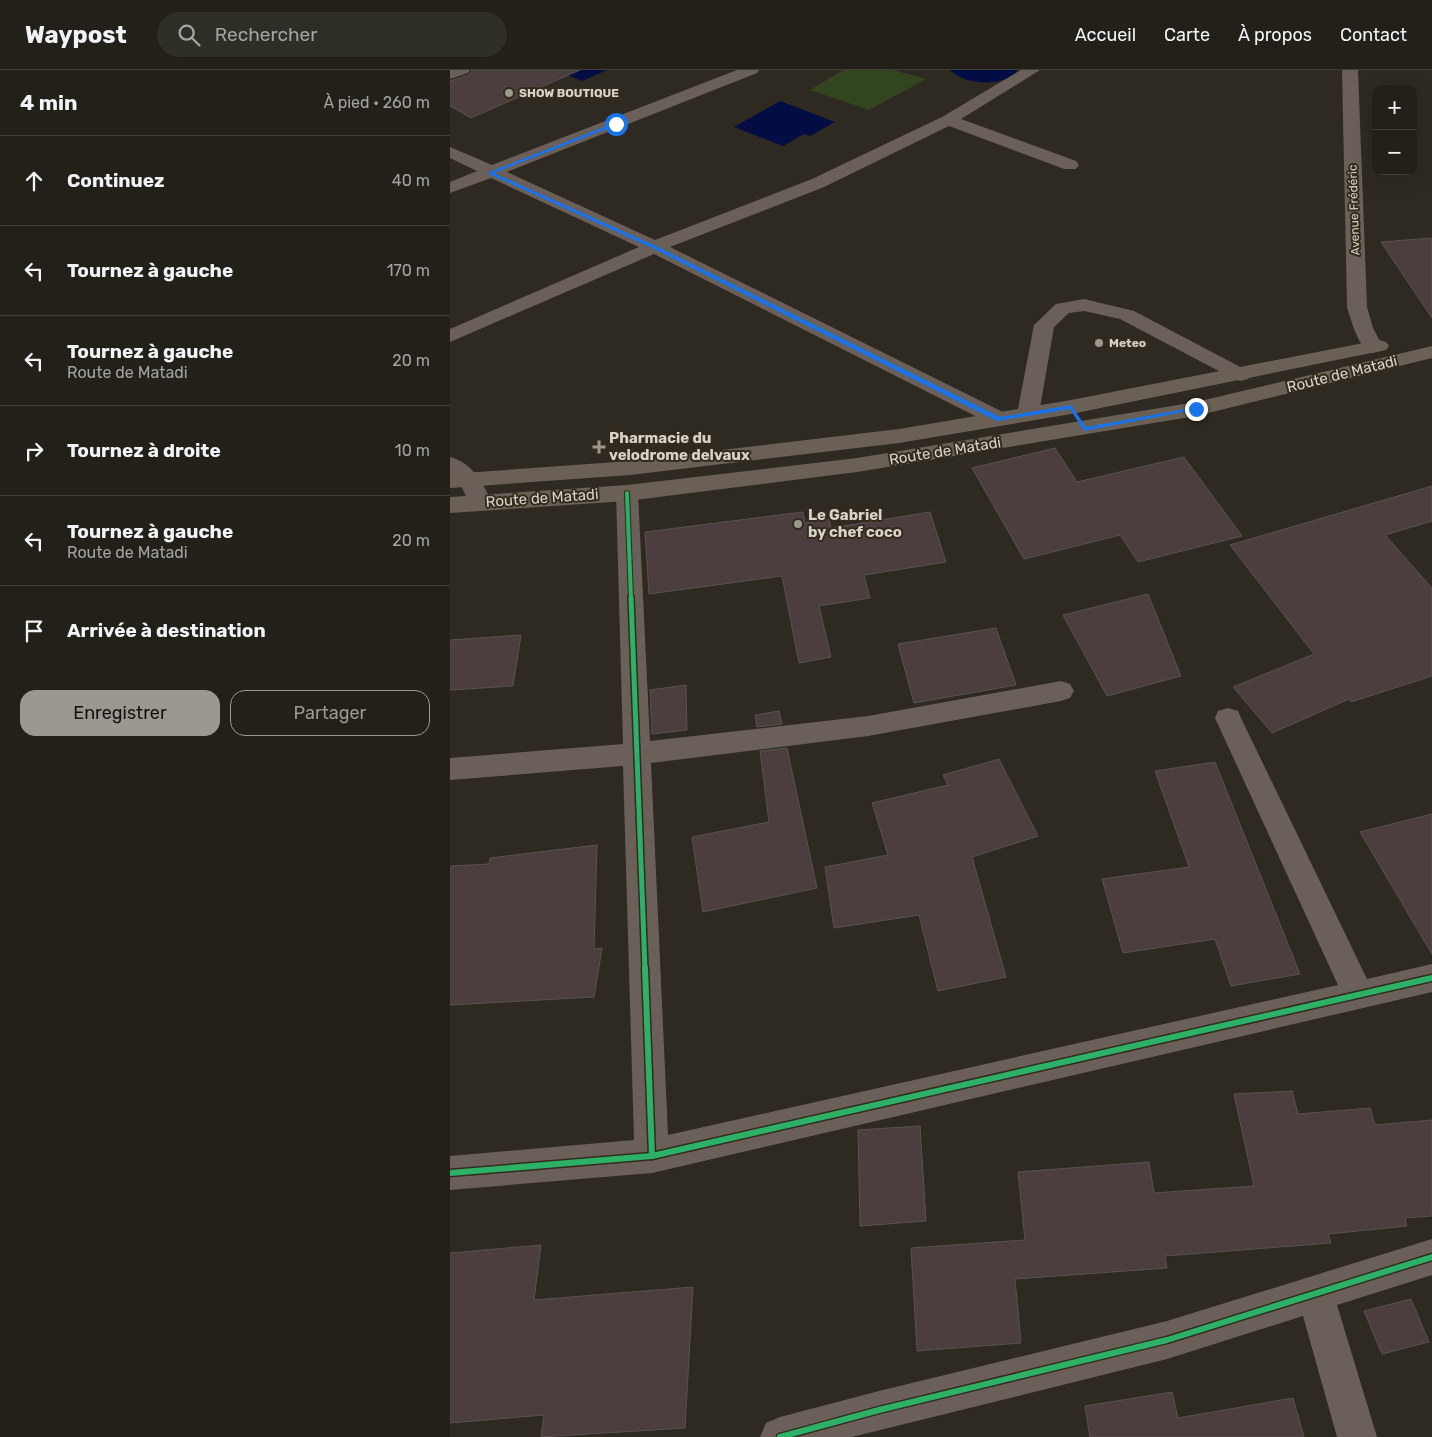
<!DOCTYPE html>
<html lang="fr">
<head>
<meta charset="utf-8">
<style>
  :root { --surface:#222019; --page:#2e2d26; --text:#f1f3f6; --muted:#a2a3a2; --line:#3f3e38; --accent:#9c988f }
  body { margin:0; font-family:Rubik,sans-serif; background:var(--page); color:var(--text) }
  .controls { position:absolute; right:15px; top:15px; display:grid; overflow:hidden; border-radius:10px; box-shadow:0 5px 20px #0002 }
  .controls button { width:45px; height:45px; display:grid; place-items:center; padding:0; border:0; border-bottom:1px solid var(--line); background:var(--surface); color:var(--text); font:25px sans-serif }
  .stop { position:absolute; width:15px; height:15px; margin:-11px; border:4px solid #1a73e8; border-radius:50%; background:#fff }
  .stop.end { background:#1a73e8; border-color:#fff; box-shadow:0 1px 5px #0008 }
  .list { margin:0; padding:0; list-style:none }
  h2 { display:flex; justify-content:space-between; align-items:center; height:65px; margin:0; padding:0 20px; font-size:21px }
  h2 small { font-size:16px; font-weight:400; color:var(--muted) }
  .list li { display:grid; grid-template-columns:32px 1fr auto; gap:15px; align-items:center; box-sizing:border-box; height:90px; padding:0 20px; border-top:1px solid var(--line) }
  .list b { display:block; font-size:19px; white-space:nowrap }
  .list p { margin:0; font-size:16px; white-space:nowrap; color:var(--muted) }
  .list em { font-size:16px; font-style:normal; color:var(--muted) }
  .actions { display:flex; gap:10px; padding:15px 20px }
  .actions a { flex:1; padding:11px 0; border:1px solid var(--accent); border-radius:15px; text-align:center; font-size:18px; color:var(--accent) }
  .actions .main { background:var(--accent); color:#111 }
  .icon { flex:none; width:28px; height:28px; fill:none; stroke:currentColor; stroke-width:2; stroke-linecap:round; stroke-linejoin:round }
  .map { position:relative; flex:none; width:982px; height:1367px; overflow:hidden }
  header { display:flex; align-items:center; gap:30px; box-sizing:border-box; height:70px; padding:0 25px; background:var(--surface); border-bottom:1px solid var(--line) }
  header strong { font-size:24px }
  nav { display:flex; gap:28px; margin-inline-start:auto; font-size:18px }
  .search { width:350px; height:45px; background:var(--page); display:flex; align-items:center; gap:12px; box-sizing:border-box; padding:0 18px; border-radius:28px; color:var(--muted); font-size:19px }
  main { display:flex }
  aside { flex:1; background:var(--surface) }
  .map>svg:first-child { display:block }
  .green { fill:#33451f }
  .water { fill:#040d43 }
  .building { fill:#4c3d3e; stroke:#585350 }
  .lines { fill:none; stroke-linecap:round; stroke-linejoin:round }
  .minor { fill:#6a6059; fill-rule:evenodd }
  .major { fill:#6a6056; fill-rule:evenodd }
  .cycleway-far2-casing { stroke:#332b1c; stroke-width:6 }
  .cycleway-far1-casing { stroke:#332b1c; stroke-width:8 }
  .cycleway-casing { stroke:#332b1c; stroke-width:9 }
  .cycleway-far2 { stroke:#2db169; stroke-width:4 }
  .cycleway-far1 { stroke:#2db169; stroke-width:5 }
  .cycleway { stroke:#2db169; stroke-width:6 }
  .route { fill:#1a73e8 }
  .poi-dot { fill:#9c988f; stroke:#332b1c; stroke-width:2 }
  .labels { text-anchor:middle; stroke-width:4; stroke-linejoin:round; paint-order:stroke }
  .far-poi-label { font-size:12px; font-weight:bold; fill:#d8d3ca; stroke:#332b1c; text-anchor:start }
  .far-street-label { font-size:12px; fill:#d8d3ca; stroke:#332b1c }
  .street-label { font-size:15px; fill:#d8d3ca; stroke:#332b1c }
  .poi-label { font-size:15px; font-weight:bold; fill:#d8d3ca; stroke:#332b1c; text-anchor:start }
</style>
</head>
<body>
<header>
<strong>Waypost</strong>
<div class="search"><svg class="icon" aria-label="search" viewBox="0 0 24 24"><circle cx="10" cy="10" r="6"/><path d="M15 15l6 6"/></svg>Rechercher</div>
<nav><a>Accueil</a><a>Carte</a><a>À propos</a><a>Contact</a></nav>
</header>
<main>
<aside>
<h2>4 min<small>À pied · 260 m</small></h2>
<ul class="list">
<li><svg class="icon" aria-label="ahead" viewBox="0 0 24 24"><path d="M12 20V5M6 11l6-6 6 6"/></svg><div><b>Continuez</b></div><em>40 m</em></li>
<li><svg class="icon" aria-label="left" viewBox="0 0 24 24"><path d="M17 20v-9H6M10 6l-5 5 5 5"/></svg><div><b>Tournez à gauche</b></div><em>170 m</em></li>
<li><svg class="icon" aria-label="left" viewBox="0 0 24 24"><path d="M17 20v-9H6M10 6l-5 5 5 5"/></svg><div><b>Tournez à gauche</b><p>Route de Matadi</p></div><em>20 m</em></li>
<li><svg class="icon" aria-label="right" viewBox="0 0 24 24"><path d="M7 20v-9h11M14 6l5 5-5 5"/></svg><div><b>Tournez à droite</b></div><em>10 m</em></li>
<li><svg class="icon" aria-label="left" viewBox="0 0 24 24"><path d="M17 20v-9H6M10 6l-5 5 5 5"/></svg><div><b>Tournez à gauche</b><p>Route de Matadi</p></div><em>20 m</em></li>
<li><svg class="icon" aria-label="arrive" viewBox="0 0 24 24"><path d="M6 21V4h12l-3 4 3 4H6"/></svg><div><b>Arrivée à destination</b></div></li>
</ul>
<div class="actions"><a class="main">Enregistrer</a><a>Partager</a></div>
</aside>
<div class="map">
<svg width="982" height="1367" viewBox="0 0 982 1367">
  <rect width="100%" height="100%" fill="#2e2a21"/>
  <path class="green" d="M393,0H443L476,9L419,40L360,20Z"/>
  <g class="water">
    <path d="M105,0H157L132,11Z"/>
    <path d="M500,0H568C554,18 514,15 500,0Z"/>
    <path d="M330,31L385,52L360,66L354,64L333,76L284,57Z"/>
  </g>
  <g class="building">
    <path d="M22,0H130L21,48L0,36V11L19,5Z"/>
    <path d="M982,168V248L931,172Z"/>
    <path d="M605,378L627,412L734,387L792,466L688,492L670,465L574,489L522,398Z"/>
    <path d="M982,416V451L935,465L982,518V606L901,632L899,629L822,663L783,617L864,584L780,475Z"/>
    <path d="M353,442L355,453L379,449L381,458L480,442L496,492L414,505L420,528L369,536L381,587L349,593L332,506L199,524L195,462Z"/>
    <path d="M698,524L731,606L657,626L613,545Z"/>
    <path d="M546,558L566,615L464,633L448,574Z"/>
    <path d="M71,565L63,616L0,620V570Z"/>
    <path d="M236,615L237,660L202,664L200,620Z"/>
    <path d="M329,641L332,654L307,657L305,645Z"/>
    <path d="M337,678L367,818L253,842L242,767L319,752L310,681Z"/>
    <path d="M549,689L588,766L522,787L556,907L488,921L469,845L384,858L375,797L438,785L422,733L498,715L493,705Z"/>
    <path d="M765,692L850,904L781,916L765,869L673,883L652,809L739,797L705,701Z"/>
    <path d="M982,744V884L910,762Z"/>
    <path d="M147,775L144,879L152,878L144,927L0,935V796L39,794L40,788Z"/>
    <path d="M842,1021L848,1044L920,1038L925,1055L982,1050V1146L955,1148L957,1156L878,1164L881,1173L715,1186L717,1198L565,1209L571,1273L467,1281L461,1178L575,1170L568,1102L699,1092L704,1123L804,1116L784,1024Z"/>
    <path d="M470,1056L476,1151L410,1156L408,1060Z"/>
    <path d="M91,1175L84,1230L243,1217L235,1358L91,1367L94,1345L0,1353V1183Z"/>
    <path d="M961,1229L979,1272L932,1284L914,1241Z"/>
    <path d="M722,1322L728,1348L843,1328L854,1367H640L635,1336Z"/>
  </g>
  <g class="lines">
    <g class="minor">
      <path d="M0,0H20L18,3L0,9Z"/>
      <path d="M287,0H309L307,3L57,102L205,170L362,109L492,47L571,0H590L511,49L626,91L629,95L626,99H614L499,56L374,117L220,177L557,344L560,349L557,354L549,356L541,354L204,184L0,272V259L189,177L41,108L0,123V112L27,101L0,88V77L42,95Z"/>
      <path d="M892,0H908L917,237L923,258L933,277L930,281L923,283L916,281C906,268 902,253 897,237Z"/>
      <path d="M634,229L684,241L798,301L801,305L798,309L791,311L784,309L670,249L634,241L619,243L604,257L589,344L586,349L578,351L570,349L567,344L584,255L606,234Z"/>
      <path d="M0,387C23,393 33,413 42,433L38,438L30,441L22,438L10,414L0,406Z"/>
      <path d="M177,415L185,418L188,423L200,671L418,646L611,611L620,614L624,621L620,628L611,631L418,666L201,693L218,1065L888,915L765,648L768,641L778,638L788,641L791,648L917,909L982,894V922L202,1103L0,1120V1086L184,1070L173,696L0,710V688L173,674L166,423L169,418Z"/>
      <path d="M982,1169V1205L887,1235L927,1367H887L853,1246L717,1289L402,1367H310L316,1353L330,1347L429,1321L717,1251Z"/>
    </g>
    <g class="major">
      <path d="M929,270L936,272L939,276L936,280L621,344L449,373L180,405L0,418V404L180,391L449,359L621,330Z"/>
      <path d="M982,276V288L746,346L407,402L177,431L0,443V427L177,415L407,388L746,332Z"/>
    </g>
    <g class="cycleway-far2-casing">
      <path id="cycleway-far2" d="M177,423L181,528"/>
    </g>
    <g class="cycleway-far1-casing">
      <path id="cycleway-far1" d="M181,527L195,899"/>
    </g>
    <g class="cycleway-casing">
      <g id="cycleway">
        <path d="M195,898L202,1086"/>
        <path d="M0,1103L202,1086L982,908"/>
        <path d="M330,1367L429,1340L717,1270L982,1187"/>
      </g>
    </g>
    <use href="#cycleway-far2" class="cycleway-far2"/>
    <use href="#cycleway-far1" class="cycleway-far1"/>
    <use href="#cycleway" class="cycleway"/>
  </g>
  <path class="route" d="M164,53L169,54L44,103L206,176L550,347L621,335L636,357L746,337L749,339L634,361L620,339L547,351L202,178L37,103Z"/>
  <g class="poi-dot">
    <circle cx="59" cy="23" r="5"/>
    <circle cx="649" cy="273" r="5"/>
    <path d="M146.5 369.5h5v5h5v5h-5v5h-5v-5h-5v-5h5z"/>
    <circle cx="348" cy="454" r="5"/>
  </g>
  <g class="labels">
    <g class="far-poi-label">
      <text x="69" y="27">SHOW BOUTIQUE</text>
      <text x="659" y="277">Meteo</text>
    </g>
    <g class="far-street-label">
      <text transform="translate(904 140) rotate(-92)" y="4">Avenue Frédéric</text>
    </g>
    <g class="street-label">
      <text transform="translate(892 304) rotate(-14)" y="5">Route de Matadi</text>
      <text transform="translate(495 381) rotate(-9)" y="5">Route de Matadi</text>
      <text transform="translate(92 428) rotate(-4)" y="5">Route de Matadi</text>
    </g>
    <g class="poi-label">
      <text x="159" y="373">Pharmacie du<tspan x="159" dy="17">velodrome delvaux</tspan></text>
      <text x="358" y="450">Le Gabriel<tspan x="358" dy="17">by chef coco</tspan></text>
    </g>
  </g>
</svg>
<div class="controls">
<button>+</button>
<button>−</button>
</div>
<div class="stop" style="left:166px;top:54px"></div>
<div class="stop end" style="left:746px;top:339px"></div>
</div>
</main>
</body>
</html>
